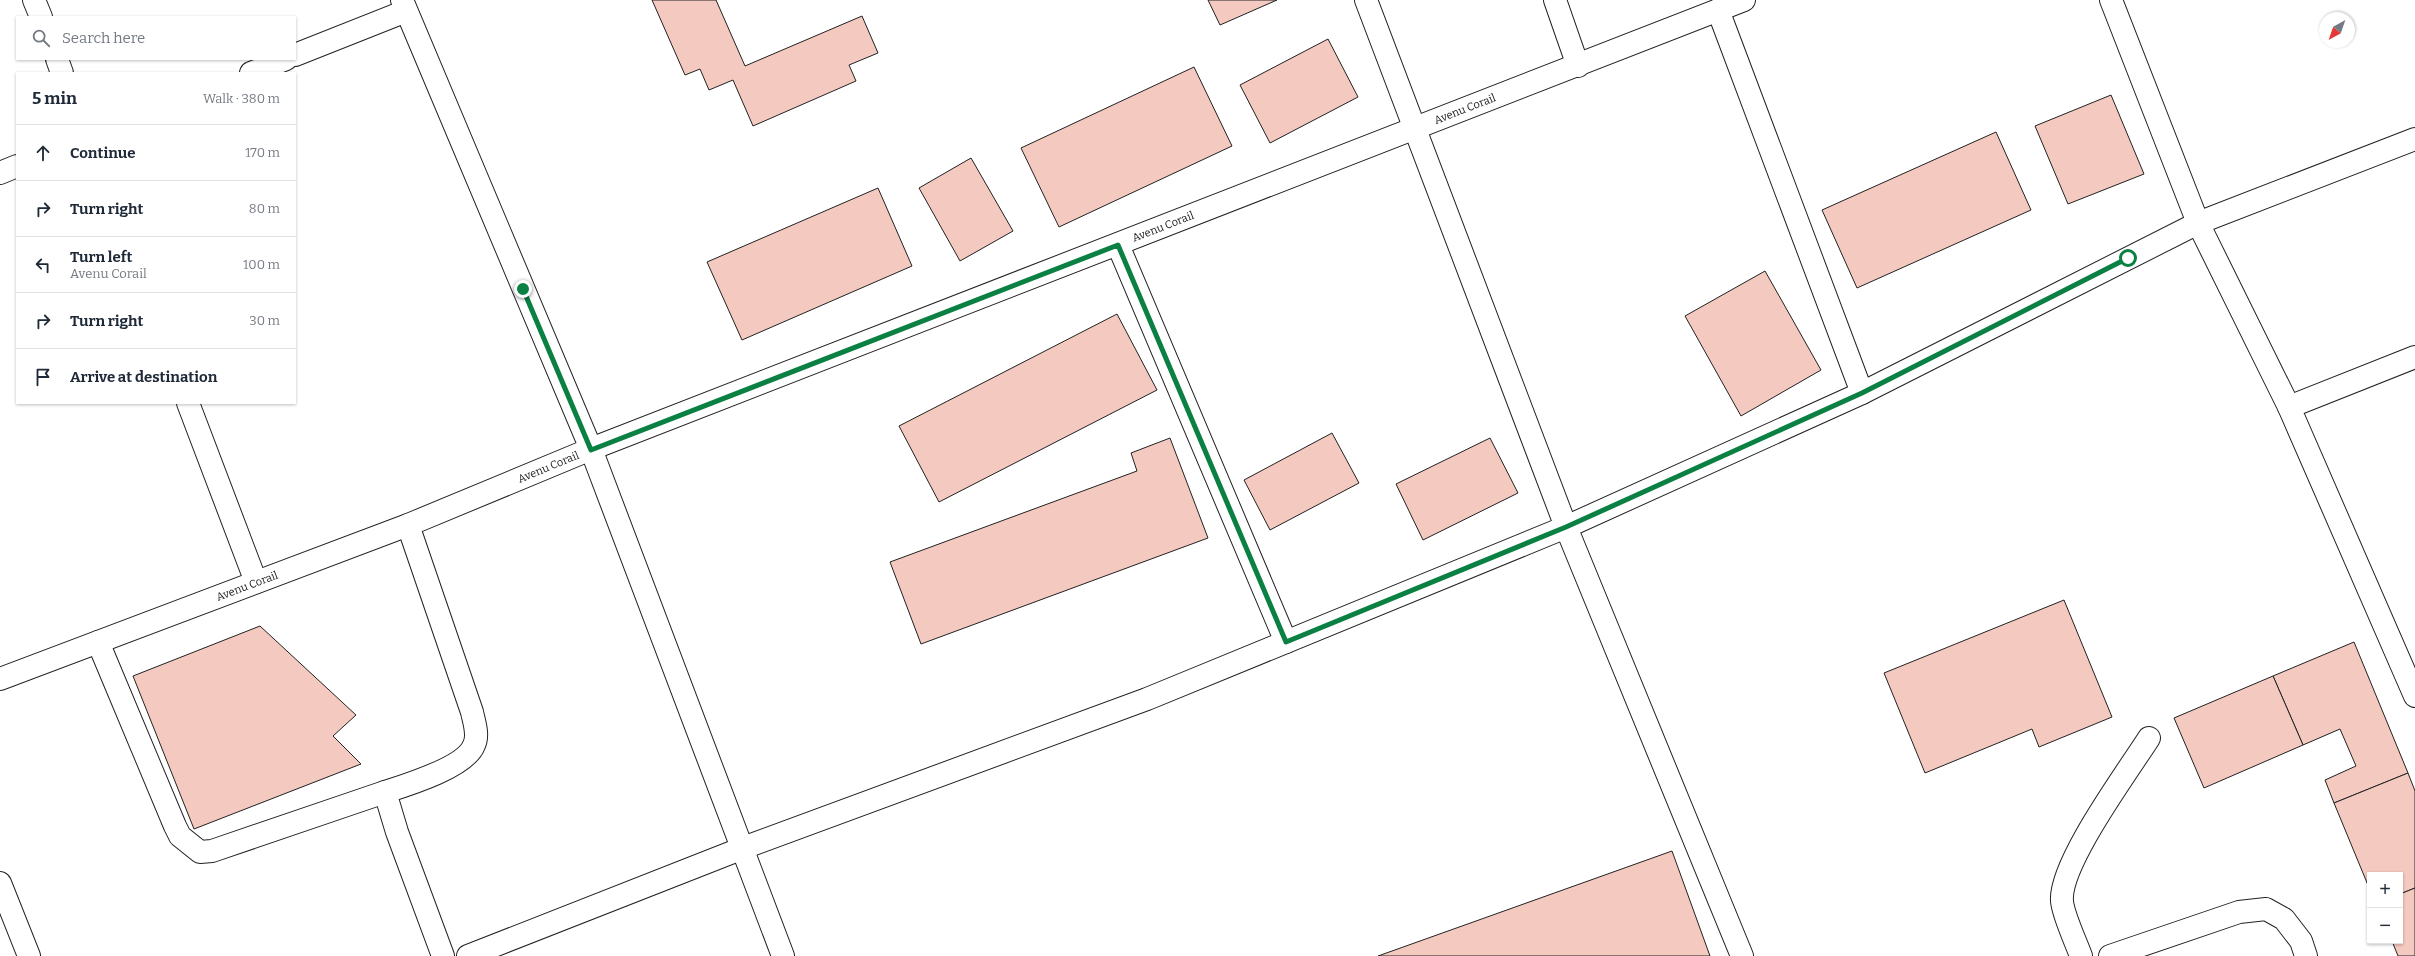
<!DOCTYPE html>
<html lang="en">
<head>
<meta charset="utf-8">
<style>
  :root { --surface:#fff; --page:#f2f2f3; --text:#1f2937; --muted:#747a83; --line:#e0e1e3 }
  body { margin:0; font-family:Bitter,serif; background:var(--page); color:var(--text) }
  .controls { position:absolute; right:12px; bottom:12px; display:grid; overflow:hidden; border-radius:0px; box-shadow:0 1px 3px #0004 }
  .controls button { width:36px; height:36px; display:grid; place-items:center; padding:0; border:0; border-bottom:1px solid var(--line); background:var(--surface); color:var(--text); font:20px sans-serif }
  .compass { position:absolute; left:2319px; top:12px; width:36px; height:36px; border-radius:50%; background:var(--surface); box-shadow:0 1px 3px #0004; rotate:220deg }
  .stop { position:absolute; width:12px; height:12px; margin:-9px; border:3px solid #0b8043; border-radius:50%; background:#fff }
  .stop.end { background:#0b8043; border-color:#fff; box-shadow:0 1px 4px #0008 }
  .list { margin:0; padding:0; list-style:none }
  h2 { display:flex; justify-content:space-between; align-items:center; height:52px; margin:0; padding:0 16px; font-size:17px }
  h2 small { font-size:13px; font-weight:400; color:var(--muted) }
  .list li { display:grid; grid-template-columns:26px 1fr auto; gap:12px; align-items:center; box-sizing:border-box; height:56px; padding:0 16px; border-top:1px solid var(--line) }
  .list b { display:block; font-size:15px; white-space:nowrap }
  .list p { margin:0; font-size:13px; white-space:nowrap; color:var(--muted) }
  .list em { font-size:13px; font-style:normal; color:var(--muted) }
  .icon { flex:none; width:22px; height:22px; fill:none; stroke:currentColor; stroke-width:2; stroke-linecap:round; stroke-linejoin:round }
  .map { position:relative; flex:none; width:2415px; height:956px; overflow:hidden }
  .search { position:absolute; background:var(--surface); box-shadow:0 1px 3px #0004; left:16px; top:16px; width:280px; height:44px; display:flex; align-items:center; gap:10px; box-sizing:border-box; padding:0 14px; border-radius:0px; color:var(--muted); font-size:15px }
  .panel { position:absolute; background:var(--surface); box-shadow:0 1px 3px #0004; left:16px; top:72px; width:280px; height:332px; border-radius:0px }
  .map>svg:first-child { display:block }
  .building { fill:#f3c9c0; stroke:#222 }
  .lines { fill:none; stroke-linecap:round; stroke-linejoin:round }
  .minor-casing { stroke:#222; stroke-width:24 }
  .minor { stroke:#fff; stroke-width:22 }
  .route { stroke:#0b8043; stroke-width:5 }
  .labels { text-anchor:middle; stroke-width:3; stroke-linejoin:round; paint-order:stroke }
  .street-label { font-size:11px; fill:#222; stroke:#fff }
</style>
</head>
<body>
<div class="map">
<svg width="2415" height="956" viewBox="0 0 2415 956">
  <rect width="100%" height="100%" fill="#fff"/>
  <g class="building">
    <path d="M652,0H716L745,66L862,16L878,53L849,65L856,81L753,126L733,80L709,90L700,69L685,75Z"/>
    <path d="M1208,0H1277L1220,25Z"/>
    <path d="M1328,39L1358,97L1270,143L1240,85Z"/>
    <path d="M1194,67L1232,146L1059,227L1021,148Z"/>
    <path d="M2111,95L2144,174L2068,204L2035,126Z"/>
    <path d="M1996,132L2031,210L1857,288L1822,210Z"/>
    <path d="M971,158L1013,231L960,261L919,188Z"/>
    <path d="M878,188L912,266L742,340L707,262Z"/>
    <path d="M1765,271L1821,370L1741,416L1685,316Z"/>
    <path d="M1117,314L1157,390L939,502L899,426Z"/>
    <path d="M1332,433L1359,483L1270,530L1244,480Z"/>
    <path d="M1170,438L1208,538L921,644L890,562L1137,471L1131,453Z"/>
    <path d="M1490,438L1518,493L1423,540L1396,484Z"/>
    <path d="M2064,600L2112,717L2039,747L2032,729L1925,773L1884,673Z"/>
    <path d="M260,626L356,715L333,736L361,764L194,829L133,676Z"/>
    <path d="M2354,642L2408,773L2334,803L2325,780L2356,766L2340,729L2303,745L2273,676Z"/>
    <path d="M2273,676L2303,745L2204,788L2174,718Z"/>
    <path d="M2408,773L2415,791V888L2400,894V875H2370V890L2334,803Z"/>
    <path d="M1672,851L1710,956H1378Z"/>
    <path d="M2415,888V956H2398L2392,941H2400V894Z"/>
  </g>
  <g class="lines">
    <g class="minor-casing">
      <g id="minor">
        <path d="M34,0L41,17"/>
        <path d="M402,0L591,449L783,956"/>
        <path d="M1366,0L1566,527L1742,956"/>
        <path d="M1555,0L1578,66"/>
        <path d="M2111,0L2198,223L2289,407"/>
        <path d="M1718,10L1862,393"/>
        <path d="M295,55L406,11"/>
        <path d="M57,59L62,73"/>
        <path d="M251,73L286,59"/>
        <path d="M0,173L17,166"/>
        <path d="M1118,245L1286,642"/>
        <path d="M2415,357L2289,407L2415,696"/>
        <path d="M188,403L256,582"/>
        <path d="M408,525L472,712C474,722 479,735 474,745C466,767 407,785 385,792L397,832L443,956"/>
        <path d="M98,642L175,826L180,836L200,852L212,851L385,792"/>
        <path id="s1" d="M0,679L408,525L591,449L1744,0"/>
        <path d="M0,883L29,956"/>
        <path d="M468,956L743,848L1147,699L1566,527L1862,393L2198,223L2415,139"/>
        <path d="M2081,956C2076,942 2063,915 2062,901C2059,864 2128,771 2149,738"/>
        <path d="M2110,956L2239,912L2266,909L2284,919L2301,941L2306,956"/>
      </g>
    </g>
    <use href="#minor" class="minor"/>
  </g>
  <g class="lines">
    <path class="route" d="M523,289L591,450L1118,245L1286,642L1566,527L1862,393L2128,258"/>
  </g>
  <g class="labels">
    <g class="street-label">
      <text dy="4" stroke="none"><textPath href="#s1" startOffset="1572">Avenu Corail</textPath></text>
      <text dy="4" stroke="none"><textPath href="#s1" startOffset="1248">Avenu Corail</textPath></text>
      <text dy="4" stroke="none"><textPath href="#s1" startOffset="588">Avenu Corail</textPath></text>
      <text dy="4" stroke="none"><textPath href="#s1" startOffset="264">Avenu Corail</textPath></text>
    </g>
  </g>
</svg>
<div class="controls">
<button>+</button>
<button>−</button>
</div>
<svg class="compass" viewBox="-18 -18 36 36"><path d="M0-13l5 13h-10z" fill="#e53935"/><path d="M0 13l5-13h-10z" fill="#747a83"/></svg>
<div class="stop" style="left:2128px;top:258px"></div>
<div class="stop end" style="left:523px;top:289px"></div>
<div class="search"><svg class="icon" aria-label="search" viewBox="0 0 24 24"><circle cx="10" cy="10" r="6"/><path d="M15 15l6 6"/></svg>Search here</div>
<section class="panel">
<h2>5 min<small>Walk · 380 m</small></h2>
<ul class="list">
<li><svg class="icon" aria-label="ahead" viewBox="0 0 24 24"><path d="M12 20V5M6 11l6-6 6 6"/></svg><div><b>Continue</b></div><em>170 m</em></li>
<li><svg class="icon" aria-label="right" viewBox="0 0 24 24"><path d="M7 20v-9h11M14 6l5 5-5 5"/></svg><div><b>Turn right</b></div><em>80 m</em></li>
<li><svg class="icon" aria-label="left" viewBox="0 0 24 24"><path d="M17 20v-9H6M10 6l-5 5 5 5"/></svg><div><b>Turn left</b><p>Avenu Corail</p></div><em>100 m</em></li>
<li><svg class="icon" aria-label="right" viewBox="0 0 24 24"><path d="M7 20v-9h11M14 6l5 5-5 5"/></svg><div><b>Turn right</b></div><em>30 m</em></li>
<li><svg class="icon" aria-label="arrive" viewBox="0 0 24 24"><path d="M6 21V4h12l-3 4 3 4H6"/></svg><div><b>Arrive at destination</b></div></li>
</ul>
</section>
</div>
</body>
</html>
